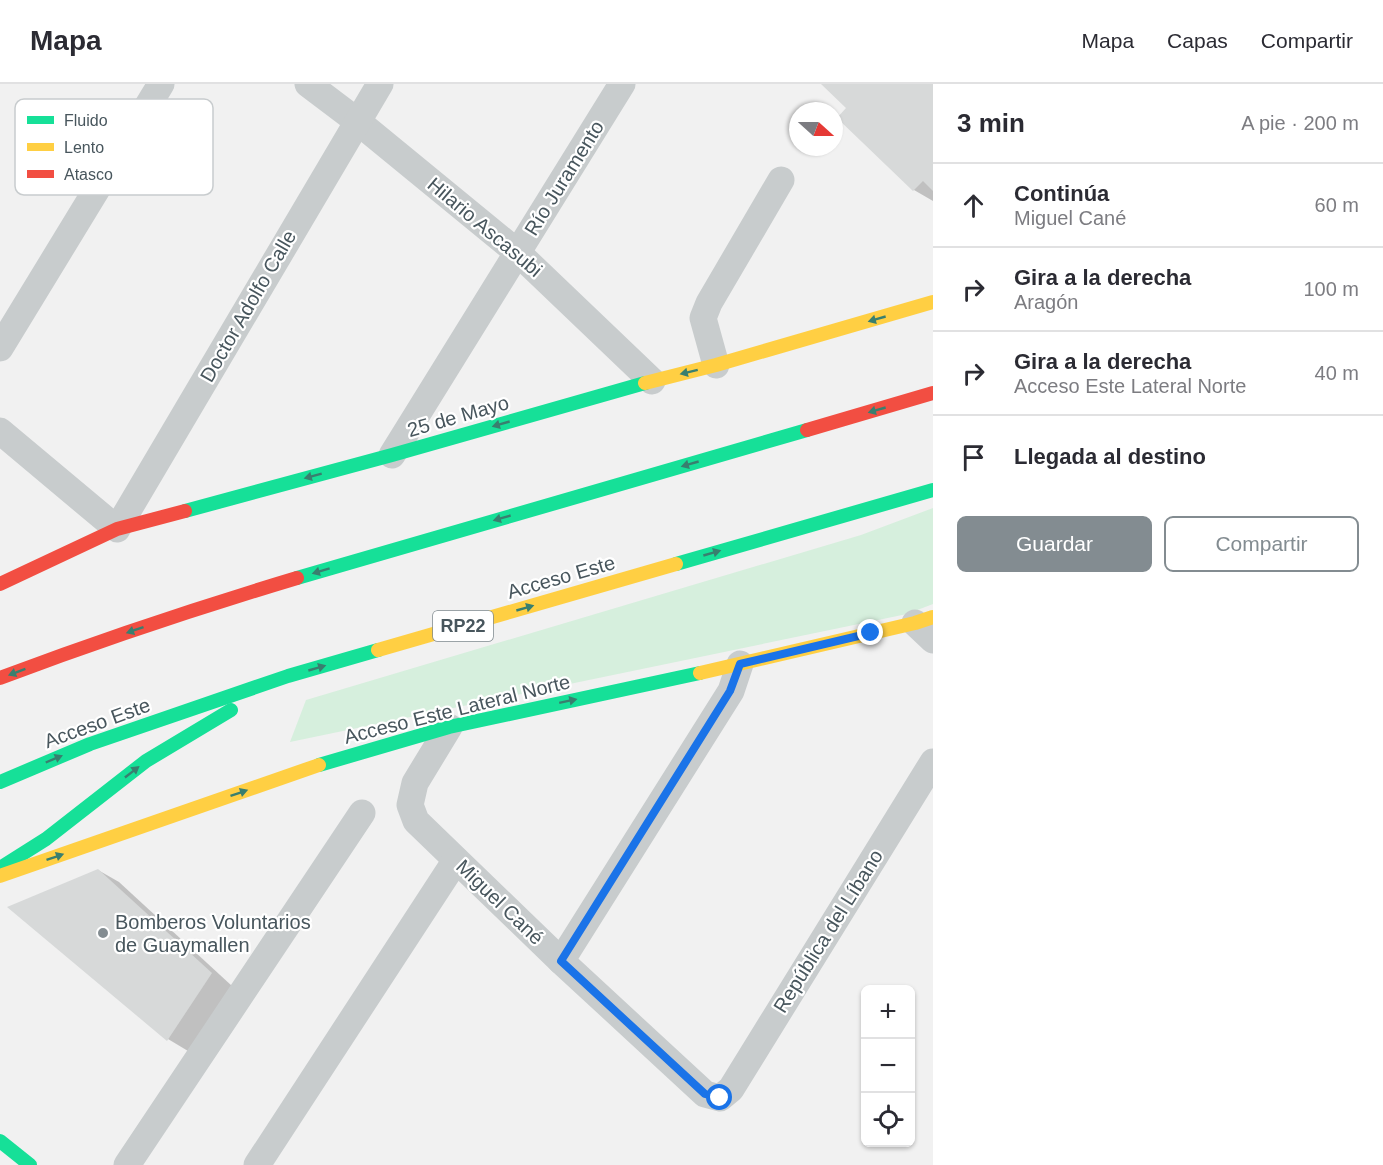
<!DOCTYPE html>
<html lang="es">
<head>
<meta charset="utf-8">
<style>
  :root { --surface:#fff; --page:#f7f7f7; --text:#2b2b33; --muted:#7c7c81; --line:#e1e1e2; --accent:#838c91 }
  body { margin:0; font-family:Helvetica,sans-serif; background:var(--page); color:var(--text) }
  .controls { position:absolute; right:18px; bottom:18px; display:grid; overflow:hidden; border-radius:9px; box-shadow:0 2px 4px #0004 }
  .controls button { width:54px; height:54px; display:grid; place-items:center; padding:0; border:0; border-bottom:2px solid var(--line); background:var(--surface); color:var(--text); font:30px sans-serif }
  .compass { position:absolute; left:789px; top:18px; width:54px; height:54px; border-radius:50%; background:var(--surface); box-shadow:0 2px 4px #0004; rotate:111deg }
  .stop { position:absolute; width:18px; height:18px; margin:-14px; border:4px solid #1a73e8; border-radius:50%; background:#fff }
  .stop.end { background:#1a73e8; border-color:#fff; box-shadow:0 2px 6px #0008 }
  .list { margin:0; padding:0; list-style:none }
  h2 { display:flex; justify-content:space-between; align-items:center; height:78px; margin:0; padding:0 24px; font-size:26px }
  h2 small { font-size:20px; font-weight:400; color:var(--muted) }
  .list li { display:grid; grid-template-columns:39px 1fr auto; gap:18px; align-items:center; box-sizing:border-box; height:84px; padding:0 24px; border-top:2px solid var(--line) }
  .list b { display:block; font-size:22px; white-space:nowrap }
  .list p { margin:0; font-size:20px; white-space:nowrap; color:var(--muted) }
  .list em { font-size:20px; font-style:normal; color:var(--muted) }
  .actions { display:flex; gap:12px; padding:18px 24px }
  .actions a { flex:1; padding:14px 0; border:2px solid var(--accent); border-radius:9px; text-align:center; font-size:21px; color:var(--accent) }
  .actions .main { background:var(--accent); color:#fff }
  .icon { flex:none; width:33px; height:33px; fill:none; stroke:currentColor; stroke-width:2; stroke-linecap:round; stroke-linejoin:round }
  .map { position:relative; flex:none; width:933px; height:1081px; overflow:hidden }
  header { display:flex; align-items:center; gap:36px; box-sizing:border-box; height:84px; padding:0 30px; background:var(--surface); border-bottom:2px solid var(--line) }
  header strong { font-size:28px }
  nav { display:flex; gap:33px; margin-inline-start:auto; font-size:21px }
  main { display:flex }
  aside { flex:1; background:var(--surface) }
  .map>svg:first-child { display:block }
  .green { fill:#d6efdd }
  .shadow { fill:#0003 }
  .building { fill:#d7d9d9 }
  .lines { fill:none; stroke-linecap:round; stroke-linejoin:round }
  .street { stroke:#c8cccd; stroke-width:27 }
  .fast { stroke:#16e098; stroke-width:14 }
  .slow { stroke:#ffcf43; stroke-width:14 }
  .jam { stroke:#f24e42; stroke-width:14 }
  .oneway { fill:#397f6f }
  .route { stroke:#1a73e8; stroke-width:8 }
  .poi-dot { fill:#838c91; stroke:#fff; stroke-width:2 }
  .labels { text-anchor:middle; stroke-width:4.5; stroke-linejoin:round; paint-order:stroke }
  .shield { fill:#fff; stroke:#7f898e; stroke-width:1.5 }
  .shield-label { font-size:18px; font-weight:bold; fill:#48565d }
  .street-label { font-size:20px; fill:#48565d; stroke:#fff }
  .poi-label { font-size:20px; fill:#48565d; stroke:#fff; text-anchor:start }
  .key { fill:#fff; stroke:#c8ccce; stroke-width:1.5 }
  .key-label { font-size:16px; fill:#48565d }
</style>
</head>
<body>
<header>
<strong>Mapa</strong>
<nav><a>Mapa</a><a>Capas</a><a>Compartir</a></nav>
</header>
<main>
<div class="map">
<svg width="933" height="1081" viewBox="0 0 933 1081">
  <rect width="100%" height="100%" fill="#f1f1f1"/>
  <path class="green" d="M933,424V520L907,530L290,658L306,616L861,451Z"/>
  <g class="shadow">
    <path d="M823,0H933V117L914,106L848,24Z"/>
    <path d="M98,786L119,798L232,902L188,967L168,955Z"/>
  </g>
  <g class="building">
    <path d="M821,0H933V107L923,97L913,107L837,34L846,24Z"/>
    <path d="M98,785L212,889L167,957L7,823Z"/>
  </g>
  <g class="lines">
    <g class="street">
      <path d="M308,0L357,37L518,169L652,297"/>
      <path d="M0,264L161,0"/>
      <path d="M716,281L703,234L709,219L781,96"/>
      <path d="M0,347L117,445L380,0"/>
      <path d="M392,371L622,0"/>
      <path d="M915,539L933,556"/>
      <path d="M449,643L415,699L410,721L416,737L561,877L705,1010L720,1014L731,1005L933,678"/>
      <path d="M561,877L731,607L740,580"/>
      <path d="M127,1081L362,729"/>
      <path d="M257,1081L456,776"/>
    </g>
    <g class="fast">
      <path d="M185,427L392,371L645,299"/>
      <path d="M676,480L933,406"/>
      <path d="M297,494L807,346"/>
      <path d="M319,681L449,643L700,589"/>
      <path d="M0,698L90,660L288,592L378,566"/>
      <path d="M0,784L46,755L146,677L231,626"/>
      <path d="M0,1057L30,1081"/>
    </g>
    <g class="slow">
      <path d="M645,299L716,281L933,218"/>
      <path d="M378,566L676,480"/>
      <path d="M700,589L915,539L933,533"/>
      <path d="M0,792L319,681"/>
    </g>
    <g class="jam">
      <path d="M807,346L933,309"/>
      <path d="M0,500L117,445L185,427"/>
      <path d="M0,594C98,557 197,524 297,494"/>
    </g>
  </g>
  <defs><path id="oneway-solid" d="M-6-.8H1V-3.2L6.5 0L1 3.2V.8H-6Z" transform="scale(1.5)"/></defs>
  <g class="oneway">
    <use href="#oneway-solid" transform="translate(877 235) rotate(164)"/>
    <use href="#oneway-solid" transform="translate(689 288) rotate(166)"/>
    <use href="#oneway-solid" transform="translate(877 326) rotate(164)"/>
    <use href="#oneway-solid" transform="translate(501 340) rotate(164)"/>
    <use href="#oneway-solid" transform="translate(690 380) rotate(164)"/>
    <use href="#oneway-solid" transform="translate(313 392) rotate(165)"/>
    <use href="#oneway-solid" transform="translate(502 434) rotate(164)"/>
    <use href="#oneway-solid" transform="translate(712 469) rotate(-16)"/>
    <use href="#oneway-solid" transform="translate(321 487) rotate(163)"/>
    <use href="#oneway-solid" transform="translate(525 524) rotate(-16)"/>
    <use href="#oneway-solid" transform="translate(135 546) rotate(161)"/>
    <use href="#oneway-solid" transform="translate(317 584) rotate(-16)"/>
    <use href="#oneway-solid" transform="translate(17 588) rotate(159)"/>
    <use href="#oneway-solid" transform="translate(568 617) rotate(-12)"/>
    <use href="#oneway-solid" transform="translate(54 675) rotate(-23)"/>
    <use href="#oneway-solid" transform="translate(132 688) rotate(-38)"/>
    <use href="#oneway-solid" transform="translate(239 709) rotate(-19)"/>
    <use href="#oneway-solid" transform="translate(55 773) rotate(-19)"/>
  </g>
  <g class="lines">
    <path class="route" d="M720,1014L705,1010L561,877L730,607L740,580L871,549"/>
  </g>
  <circle class="poi-dot" cx="103" cy="849" r="6"/>
  <g class="labels">
    <rect class="shield" x="433" y="527" width="60" height="30" rx="4.5"/>
    <g class="shield-label">
      <text x="463" y="548">RP22</text>
    </g>
    <g class="street-label">
      <text transform="translate(564 94) rotate(-58)" y="7">Río Juramento</text>
      <text transform="translate(485 143) rotate(40)" y="7">Hilario Ascasubi</text>
      <text transform="translate(248 222) rotate(-60)" y="7">Doctor Adolfo Calle</text>
      <text transform="translate(458 332) rotate(-16)" y="7">25 de Mayo</text>
      <text transform="translate(561 493) rotate(-16)" y="7">Acceso Este</text>
      <text transform="translate(457 625) rotate(-14)" y="7">Acceso Este Lateral Norte</text>
      <text transform="translate(97 639) rotate(-20)" y="7">Acceso Este</text>
      <text transform="translate(500 818) rotate(44)" y="7">Miguel Cané</text>
      <text transform="translate(828 847) rotate(-58)" y="7">República del Líbano</text>
    </g>
    <g class="poi-label">
      <text x="115" y="845">Bomberos Voluntarios<tspan x="115" dy="23">de Guaymallen</tspan></text>
    </g>
  </g>
  <rect x="15" y="15" width="198" height="96" rx="9" class="key"/>
  <rect x="27" y="32" width="27" height="8" fill="#16e098"/>
  <rect x="27" y="59" width="27" height="8" fill="#ffcf43"/>
  <rect x="27" y="86" width="27" height="8" fill="#f24e42"/>
  <g class="key-label">
    <text x="64" y="42">Fluido</text>
    <text x="64" y="69">Lento</text>
    <text x="64" y="96">Atasco</text>
  </g>
</svg>
<div class="controls">
<button>+</button>
<button>−</button>
<button><svg class="icon" aria-label="locate" viewBox="0 0 24 24"><circle cx="12" cy="12" r="6"/><path d="M12 2v4M12 18v4M2 12h4M18 12h4"/></svg></button>
</div>
<svg class="compass" viewBox="-18 -18 36 36"><path d="M0-13l5 13h-10z" fill="#e53935"/><path d="M0 13l5-13h-10z" fill="#7c7c81"/></svg>
<div class="stop" style="left:720px;top:1014px"></div>
<div class="stop end" style="left:871px;top:549px"></div>
</div>
<aside>
<h2>3 min<small>A pie · 200 m</small></h2>
<ul class="list">
<li><svg class="icon" aria-label="ahead" viewBox="0 0 24 24"><path d="M12 20V5M6 11l6-6 6 6"/></svg><div><b>Continúa</b><p>Miguel Cané</p></div><em>60 m</em></li>
<li><svg class="icon" aria-label="right" viewBox="0 0 24 24"><path d="M7 20v-9h11M14 6l5 5-5 5"/></svg><div><b>Gira a la derecha</b><p>Aragón</p></div><em>100 m</em></li>
<li><svg class="icon" aria-label="right" viewBox="0 0 24 24"><path d="M7 20v-9h11M14 6l5 5-5 5"/></svg><div><b>Gira a la derecha</b><p>Acceso Este Lateral Norte</p></div><em>40 m</em></li>
<li><svg class="icon" aria-label="arrive" viewBox="0 0 24 24"><path d="M6 21V4h12l-3 4 3 4H6"/></svg><div><b>Llegada al destino</b></div></li>
</ul>
<div class="actions"><a class="main">Guardar</a><a>Compartir</a></div>
</aside>
</main>
</body>
</html>
